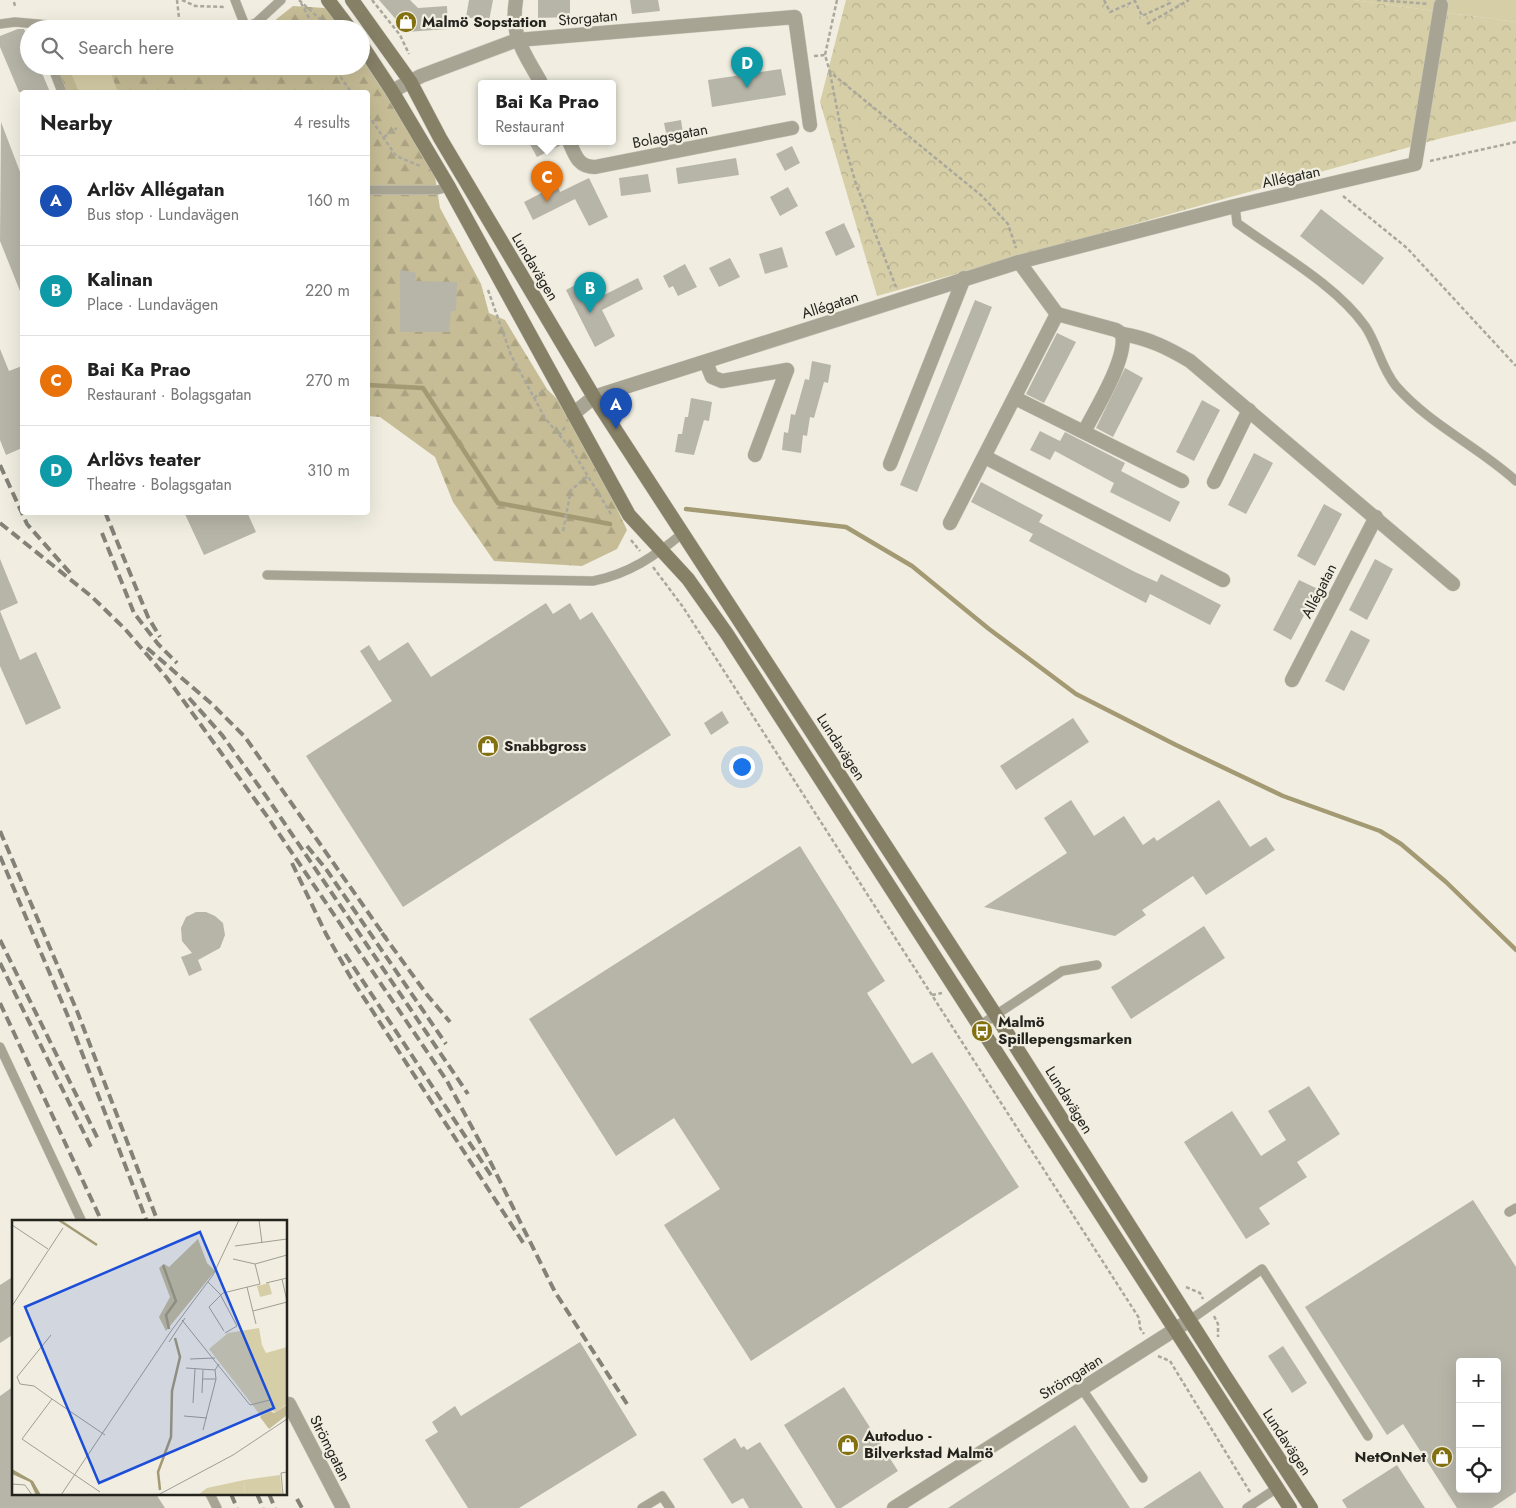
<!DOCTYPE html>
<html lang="en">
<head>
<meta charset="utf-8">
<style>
  :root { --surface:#fff; --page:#f6f6f6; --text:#222; --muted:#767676; --line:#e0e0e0; --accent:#1a73e8 }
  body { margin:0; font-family:Jost,sans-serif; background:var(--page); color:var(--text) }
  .controls { position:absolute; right:15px; bottom:15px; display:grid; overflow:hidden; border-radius:5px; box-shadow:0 5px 20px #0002 }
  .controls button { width:45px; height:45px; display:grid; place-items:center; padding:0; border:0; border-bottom:1px solid var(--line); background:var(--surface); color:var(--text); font:25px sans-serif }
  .you { position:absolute; left:741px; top:766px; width:18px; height:18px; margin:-12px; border:4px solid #fff; border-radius:50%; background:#1a73e8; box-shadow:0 0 0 8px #1a73e833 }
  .badge { display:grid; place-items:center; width:32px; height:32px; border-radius:50%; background:var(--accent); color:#fff; font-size:16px; font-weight:700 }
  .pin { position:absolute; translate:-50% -41px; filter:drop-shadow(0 1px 2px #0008) }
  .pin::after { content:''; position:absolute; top:26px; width:18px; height:15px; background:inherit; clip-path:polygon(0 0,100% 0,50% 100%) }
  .popup { position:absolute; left:478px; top:80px; width:138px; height:65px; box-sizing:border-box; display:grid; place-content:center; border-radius:5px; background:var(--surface); filter:drop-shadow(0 1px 4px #0005); font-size:16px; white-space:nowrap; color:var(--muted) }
  .popup b { font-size:19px; color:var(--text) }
  .popup::after { content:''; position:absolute; left:50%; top:100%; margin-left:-10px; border:10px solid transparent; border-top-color:var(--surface) }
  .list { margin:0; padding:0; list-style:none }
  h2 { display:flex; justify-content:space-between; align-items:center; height:65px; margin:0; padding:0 20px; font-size:21px }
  h2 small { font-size:16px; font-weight:400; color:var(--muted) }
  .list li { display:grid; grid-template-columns:32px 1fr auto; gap:15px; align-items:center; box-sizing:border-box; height:90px; padding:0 20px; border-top:1px solid var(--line) }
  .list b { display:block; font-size:19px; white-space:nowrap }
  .list p { margin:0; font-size:16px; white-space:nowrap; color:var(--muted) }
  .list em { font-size:16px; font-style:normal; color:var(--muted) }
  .icon { flex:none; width:28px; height:28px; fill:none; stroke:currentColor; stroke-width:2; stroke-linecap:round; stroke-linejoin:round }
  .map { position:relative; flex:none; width:1516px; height:1508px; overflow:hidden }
  .search { position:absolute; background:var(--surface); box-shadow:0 5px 20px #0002; left:20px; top:20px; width:350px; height:55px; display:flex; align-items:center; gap:12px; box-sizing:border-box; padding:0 18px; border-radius:28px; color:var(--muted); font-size:19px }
  .panel { position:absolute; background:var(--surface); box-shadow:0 5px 20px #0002; left:20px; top:90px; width:350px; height:425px; border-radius:5px }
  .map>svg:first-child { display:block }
  .forest { fill:url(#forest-firs) }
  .park { fill:url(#park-crowns) }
  .garden { fill:#d6cea7 }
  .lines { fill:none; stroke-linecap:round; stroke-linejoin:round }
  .stream { stroke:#a39a74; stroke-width:4.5 }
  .building { fill:#b7b5a8; fill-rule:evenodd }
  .service-casing { stroke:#ccc9be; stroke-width:10 }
  .minor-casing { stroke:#ccc9be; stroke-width:15 }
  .secondary-casing { stroke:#ccc9be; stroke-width:15 }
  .path { stroke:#aaa89d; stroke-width:2.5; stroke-dasharray:4 2.5; stroke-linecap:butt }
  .service { stroke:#a7a493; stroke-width:9 }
  .minor { stroke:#a7a493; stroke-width:14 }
  .secondary { stroke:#868067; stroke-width:14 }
  .rail { stroke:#838178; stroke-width:4; stroke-dasharray:10 5; stroke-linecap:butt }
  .labels { text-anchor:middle; stroke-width:4.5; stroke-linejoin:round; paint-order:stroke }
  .street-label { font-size:15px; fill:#24231e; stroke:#f1eee1 }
  .poi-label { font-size:15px; font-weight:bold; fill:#24231e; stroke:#f1eee1; text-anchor:start }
  .inset-river { fill:none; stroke:#a39a74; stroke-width:2.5 }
  .inset-road { fill:none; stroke:#9f9d93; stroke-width:1 }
  .view { fill:#1d4ed8; fill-opacity:0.15; stroke:#1d4ed8; stroke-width:2.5 }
  .inset-edge { fill:none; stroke:#24231e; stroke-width:2.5 }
</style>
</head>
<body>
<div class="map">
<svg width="1516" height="1508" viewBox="0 0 1516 1508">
  <defs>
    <pattern id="forest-firs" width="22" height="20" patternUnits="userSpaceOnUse" patternTransform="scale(1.25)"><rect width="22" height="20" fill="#c6bd96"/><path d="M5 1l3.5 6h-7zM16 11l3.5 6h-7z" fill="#aaa281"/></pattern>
    <pattern id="park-crowns" width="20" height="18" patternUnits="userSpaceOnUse" patternTransform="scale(1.25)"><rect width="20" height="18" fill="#d6cea7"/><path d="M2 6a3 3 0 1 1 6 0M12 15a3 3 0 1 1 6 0" fill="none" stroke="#b8b18f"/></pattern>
  </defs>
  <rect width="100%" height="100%" fill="#f1eee1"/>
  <g class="forest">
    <path d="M293,6L325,8L344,29H264Z"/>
    <path d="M361,52L434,170L440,208L481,284L489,313L505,320L547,389L561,403L611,496L627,530L617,549L582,566L494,561L453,502L435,457L380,417L368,416V92H64L54,66H361Z"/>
  </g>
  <path class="park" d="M846,0H1103L1110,11L1133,4L1142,18L1180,0H1353L1516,22V121L1442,138L877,296L820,102Z"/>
  <g class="garden">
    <path d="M1103,0H1180L1142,18L1133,4L1110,11Z"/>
    <path d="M1353,0H1516V22Z"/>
    <path d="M68,66H108L118,92H79Z"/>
  </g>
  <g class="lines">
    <g class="stream">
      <path d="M368,385L423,388L498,503L610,524"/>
      <path d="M686,509L846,527L912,566L989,629L1076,694L1176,745L1283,796L1380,831L1401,844L1446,882L1516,950"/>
    </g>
  </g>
  <g class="building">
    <path d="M379,0H410L418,8L447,6L448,29L407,32Z"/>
    <path d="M469,0H493L489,21L466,17Z"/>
    <path d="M538,0H570V17L538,18Z"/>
    <path d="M630,0H658L660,11L632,14Z"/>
    <path d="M18,29H24L29,41V66H39L50,92H19L0,47V36Z"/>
    <path d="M781,69L786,95L712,107L708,80Z"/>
    <path d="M681,120L684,140L668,142L664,123Z"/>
    <path d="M1,122L22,177V296L0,241Z"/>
    <path d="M528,141H560L561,145L537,157Z"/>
    <path d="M792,146L800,163L785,171L776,154Z"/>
    <path d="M736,158L739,175L678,184L676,168Z"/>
    <path d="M648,174L651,192L621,196L619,178Z"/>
    <path d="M589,178L608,217L589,226L575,199L533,220L524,202L557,185L560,192Z"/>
    <path d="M788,187L798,206L780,216L770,197Z"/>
    <path d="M1321,209L1384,258L1363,285L1300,236Z"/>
    <path d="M844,223L855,247L836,256L825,232Z"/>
    <path d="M782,247L788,267L765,274L759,254Z"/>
    <path d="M730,258L740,277L719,287L709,268Z"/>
    <path d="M685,264L697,287L678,296L673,286L669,288L663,276Z"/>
    <path d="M400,270L416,273L415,281L457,282L456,311H451L449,332H400Z"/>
    <path d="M638,278L643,289L602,310L615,336L595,347L566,290L586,279L596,299Z"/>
    <path d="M975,300L992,307L917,492L900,485Z"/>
    <path d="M1057,333L1076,342L1044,403L1026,394Z"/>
    <path d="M0,349L9,371L22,366V448L6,455L0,440Z"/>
    <path d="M812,361L831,365L828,383L824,382L814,418L810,417L807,436L803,435L801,453L782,450L784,432L788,433L791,414L795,415L805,379L809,380Z"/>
    <path d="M1125,368L1143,378L1113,437L1096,428Z"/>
    <path d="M691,398L712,402L709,421L704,420L694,455L675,452L678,434H682L685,417H688Z"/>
    <path d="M1202,400L1220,410L1194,461L1176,452Z"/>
    <path d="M1040,431L1060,441L1065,432L1125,463L1121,471L1180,502L1170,522L1110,492L1114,483L1055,451L1050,460L1030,450Z"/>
    <path d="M1254,453L1273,463L1246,514L1228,505Z"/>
    <path d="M981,482L1043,515L1039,522L1135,572L1157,582L1161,574L1221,605L1210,625L1150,594L1146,603L1029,541L1033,534L971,502Z"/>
    <path d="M1324,504L1342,514L1315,566L1297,556Z"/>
    <path d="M184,512H247L256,532L204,555Z"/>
    <path d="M0,559L18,603L0,611Z"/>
    <path d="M1375,559L1393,569L1367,620L1349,610Z"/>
    <path d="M1299,580L1318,589L1291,640L1273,630Z"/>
    <path d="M546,603L553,614L570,603L580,620L592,612L671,735L403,907L306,756L392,701L360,651L369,645L379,661L408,642L431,677Z"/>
    <path d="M0,611L20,660L36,652L61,708L26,725L0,666Z"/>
    <path d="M1351,630L1370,640L1344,691L1325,681Z"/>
    <path d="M722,711L729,723L711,735L704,723Z"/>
    <path d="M1073,718L1089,742L1016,790L1000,766Z"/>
    <path d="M1071,800L1094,836L1124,816L1143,845L1154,837L1157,841L1219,800L1250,847L1266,837L1275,850L1206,895L1193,876L1142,910L1146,915L1115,936L984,907L1067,853L1044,818Z"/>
    <path d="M800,846L885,981L867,993L912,1064L932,1052L1019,1187L751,1361L664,1225L720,1189L674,1118L616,1156L529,1019Z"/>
    <path d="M196,912H206L215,916L223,923L225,935L220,948L198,960L202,970L189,976L181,957L192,953L182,941L181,928L186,917Z"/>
    <path d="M1204,926L1225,958L1131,1019L1111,987Z"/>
    <path d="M1309,1086L1340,1134L1297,1162L1307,1177L1259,1208L1270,1224L1246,1239L1184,1142L1232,1111L1261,1156L1286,1140L1268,1111Z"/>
    <path d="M1473,1200L1516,1267V1492L1492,1508H1457L1403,1424L1387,1435L1305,1307ZM1460,1362H1497V1489H1460Z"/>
    <path d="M14,1276V1334L0,1343V1285Z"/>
    <path d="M580,1342L637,1435L519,1508H468L425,1440L438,1432L432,1422L455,1406L461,1416Z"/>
    <path d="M1283,1346L1307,1383L1292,1393L1268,1356Z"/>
    <path d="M14,1386V1494H156L165,1508H0V1396Z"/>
    <path d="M844,1387L898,1471L841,1508H836L784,1425Z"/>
    <path d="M1075,1425L1130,1508H948Z"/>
    <path d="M735,1438L741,1448L744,1446L747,1450L760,1442L803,1508H749L743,1498L732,1504L703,1459Z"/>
    <path d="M1397,1465L1425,1508H1347L1342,1500Z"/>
    <path d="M1200,1471L1224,1508H1143Z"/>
  </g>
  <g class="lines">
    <g class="service-casing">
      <g id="service">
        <path d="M235,0L246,28"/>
        <path d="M0,24L15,22L49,25L209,29"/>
        <path d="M240,29L256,23L281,0"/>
        <path d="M52,66L62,92"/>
        <path d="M368,190H437L449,187"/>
        <path d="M1235,206L1237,223C1278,253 1336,285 1365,326C1377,343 1381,368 1396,386C1430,425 1479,447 1516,481"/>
        <path d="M267,575L593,581C629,574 655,556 683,533"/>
        <path d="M979,1026L1062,971L1097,965"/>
        <path d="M0,1047L82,1222"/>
        <path d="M1509,1212L1516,1208"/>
        <path d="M1190,1320L1262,1269L1368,1436"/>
        <path d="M1082,1389L1143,1478"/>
        <path d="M210,1494L217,1508"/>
        <path d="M642,1508L662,1496L670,1508"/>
        <path d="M1247,1508L1277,1488"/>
      </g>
    </g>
    <g class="minor-casing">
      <g id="minor">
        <path d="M516,0C510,37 524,52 541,83"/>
        <path d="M392,91L421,76L517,40L795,17L810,125"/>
        <path d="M569,141C575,155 578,167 595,167L792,128"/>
        <path d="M1057,314L1116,330L1122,334C1128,358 1095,410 1084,432"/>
        <path d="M1122,334C1148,338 1168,348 1190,361L1453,584"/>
        <path d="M706,362L712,377L722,381L787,370"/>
        <path d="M1015,398L1182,481"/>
        <path d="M573,414L594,397L606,393L1019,262L1235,206L1415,164L1441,5"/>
        <path d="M755,455L787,370"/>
        <path d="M985,457L1223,580"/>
        <path d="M890,464L964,278"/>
        <path d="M1214,482L1249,410"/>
        <path d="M950,523L1057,314L1019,262"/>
        <path d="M1292,680L1376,517"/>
        <path d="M289,1404L343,1508"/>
        <path d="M894,1508L1190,1320"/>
      </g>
    </g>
    <g class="secondary-casing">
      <g id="secondary">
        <path d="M328,0L350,29"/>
        <path d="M352,0L410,81L440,138L594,397L995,1014L1225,1376L1311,1508"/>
        <path d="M361,44L392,91L449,187L629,515L688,579L727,634L1290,1508"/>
      </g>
    </g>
    <g class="path">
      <path d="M177,0L179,18"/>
      <path d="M182,0L195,6L226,7"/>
      <path d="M299,0L321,20L327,29"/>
      <path d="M372,0L400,35L409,54"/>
      <path d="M837,0L825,55L830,72L982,196L1008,224L1016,248"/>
      <path d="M1104,0L1110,12L1135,1L1142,16L1170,3L1168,0"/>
      <path d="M1377,0L1428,4"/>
      <path d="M14,2L15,6"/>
      <path d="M301,3L315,29"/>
      <path d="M1147,24L1189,0"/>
      <path d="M814,56L825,55"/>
      <path d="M333,66L351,92"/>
      <path d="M830,73L843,139L856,184L896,287"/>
      <path d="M368,115L396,156L420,166"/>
      <path d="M384,137L397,128"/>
      <path d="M1430,161L1516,142"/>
      <path d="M1343,196L1407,248L1516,366"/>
      <path d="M488,290L511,355L545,418L572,450L611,514"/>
      <path d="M534,398L545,389"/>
      <path d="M559,436L565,427"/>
      <path d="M563,531L571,490L588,476"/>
      <path d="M631,540L640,551"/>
      <path d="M653,567L683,607L1139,1318L1140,1328L1144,1334"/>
      <path d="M932,995L942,993"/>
      <path d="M1186,1287L1200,1293L1203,1299"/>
      <path d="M1214,1316L1218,1324V1337"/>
      <path d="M1158,1356L1170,1361L1250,1492"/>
    </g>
    <use href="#service" class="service"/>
    <use href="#minor" class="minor"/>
    <use href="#secondary" class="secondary"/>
    <g class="rail">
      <path d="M0,465L27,524L71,574"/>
      <path d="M105,512L148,617L160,637"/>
      <path d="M0,523L91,596L125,629L167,678L269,819L447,1081L488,1157L555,1292L627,1404"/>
      <path d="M102,533L134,613L158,644L177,663"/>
      <path d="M147,648L213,705L245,737L386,938"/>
      <path d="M189,698L222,735L266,796L468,1094"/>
      <path d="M0,831L77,1011L158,1222"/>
      <path d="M307,846L326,869L446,1044"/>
      <path d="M0,856L67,1014L147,1222"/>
      <path d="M292,863L326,934L351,978L524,1244"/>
      <path d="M382,933L428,996L450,1022"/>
      <path d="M0,940L98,1139"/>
      <path d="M345,954L492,1177"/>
      <path d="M0,963L91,1147"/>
      <path d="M0,1003L102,1222"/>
      <path d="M231,1494L237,1508"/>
      <path d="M257,1494L263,1508"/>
      <path d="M269,1494L275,1508"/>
      <path d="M297,1499L302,1508"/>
    </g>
  </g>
  <defs>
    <g id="shop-disc" transform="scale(1.125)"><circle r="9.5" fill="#837111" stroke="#f1eee1"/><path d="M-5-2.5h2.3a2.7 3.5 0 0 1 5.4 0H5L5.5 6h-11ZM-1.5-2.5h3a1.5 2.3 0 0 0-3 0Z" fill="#fff"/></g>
    <g id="bus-disc" transform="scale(1.125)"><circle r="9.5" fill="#837111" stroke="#f1eee1"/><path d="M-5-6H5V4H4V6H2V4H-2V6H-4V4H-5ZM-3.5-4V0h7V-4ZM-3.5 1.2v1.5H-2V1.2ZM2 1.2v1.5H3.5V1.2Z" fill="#fff"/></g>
  </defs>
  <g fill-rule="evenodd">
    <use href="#shop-disc" x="406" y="22"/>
    <use href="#shop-disc" x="488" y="746"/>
    <use href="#bus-disc" x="982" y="1031"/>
    <use href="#shop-disc" x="848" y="1445"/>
    <use href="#shop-disc" x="1442" y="1457"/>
  </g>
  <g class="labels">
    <g class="street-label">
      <text transform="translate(588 18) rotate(-5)" y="5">Storgatan</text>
      <text transform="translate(670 136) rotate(-11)" y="5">Bolagsgatan</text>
      <text transform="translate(1291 177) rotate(-12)" y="5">Allégatan</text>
      <text transform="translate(535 267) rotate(59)" y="5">Lundavägen</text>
      <text transform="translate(830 305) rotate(-18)" y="5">Allégatan</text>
      <text transform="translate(1319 591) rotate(-63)" y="5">Allégatan</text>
      <text transform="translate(841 747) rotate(57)" y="5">Lundavägen</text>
      <text transform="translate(1069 1100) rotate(58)" y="5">Lundavägen</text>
      <text transform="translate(1071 1377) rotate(-32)" y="5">Strömgatan</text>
      <text transform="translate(1287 1442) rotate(57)" y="5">Lundavägen</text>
      <text transform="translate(330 1448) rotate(63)" y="5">Strömgatan</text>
    </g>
    <g class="poi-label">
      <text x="422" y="27">Malmö Sopstation</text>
      <text x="504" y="751">Snabbgross</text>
      <text x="998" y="1027">Malmö<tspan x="998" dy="17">Spillepengsmarken</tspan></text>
      <text x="864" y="1441">Autoduo -<tspan x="864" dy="17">Bilverkstad Malmö</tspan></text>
      <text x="1426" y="1462" text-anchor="end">NetOnNet</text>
    </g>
  </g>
  <g transform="translate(12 1220)">
    <rect width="275" height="275" fill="#f1eee1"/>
    <path d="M232,260L233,275H186L195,268Z" fill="#d6cea7"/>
    <path d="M186,19L195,43L203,51L154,111L147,97L158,77L147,48L152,44L157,47ZM275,185V195L257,209L248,197L254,189L262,193Z" fill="#c6bd96"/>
    <path d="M257,63L260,74L248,77L245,66ZM247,108L250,125L239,130L242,146L250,153L260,191L249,196L197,129L216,113ZM268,255L270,275H233L232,260Z" fill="#d6cea7"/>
    <path d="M250,125L254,133L275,127V184L264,192L260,191L250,153L242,146L238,130Z" fill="#d6cea7"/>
    <path d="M0,249L21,261L29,275H24L18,262L0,254Z" fill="#a39a74"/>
    <path class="inset-river" d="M47,0L85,25M151,45L164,81L154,95L157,109M148,270L146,252L159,217L160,171L168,137L163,118"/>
    <path class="inset-road" d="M247,0L250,23M0,5L36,29M223,26L275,19M221,39L243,44L275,35M270,59L275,81M196,62L208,74L225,106L213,113M254,63L275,58M235,67L244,104M0,86L51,8M241,91L275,82M170,100L238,185L258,180M212,111L197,87L211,73L248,64L243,44M39,115L5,157L8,164L22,166L40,179M157,122L173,98M178,139L203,138M174,148L203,150L207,144M191,159H204L203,150M190,173L191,150M181,183L183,149M172,196L195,198M191,210L204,159M0,264L13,265L20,275M88,272L10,219L40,179L93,215M49,275L159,111L201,55L227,0M146,275L221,235L275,199M271,275L269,253L275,252"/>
    <path class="view" d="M188,12L262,188L87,263L13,87Z"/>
    <rect width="275" height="275" class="inset-edge"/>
  </g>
</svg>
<div class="controls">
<button>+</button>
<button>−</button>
<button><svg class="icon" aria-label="locate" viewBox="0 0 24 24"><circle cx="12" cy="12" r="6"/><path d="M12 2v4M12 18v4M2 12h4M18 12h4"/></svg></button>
</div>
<div class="you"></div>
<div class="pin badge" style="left:616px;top:429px;background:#1a4fb4">A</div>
<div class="pin badge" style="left:590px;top:313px;background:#0f9aa8">B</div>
<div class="pin badge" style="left:547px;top:202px;background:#e8710a">C</div>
<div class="popup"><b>Bai Ka Prao</b>Restaurant</div>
<div class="pin badge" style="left:747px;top:88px;background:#0f9aa8">D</div>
<div class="search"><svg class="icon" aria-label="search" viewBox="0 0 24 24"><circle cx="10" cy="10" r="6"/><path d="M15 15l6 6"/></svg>Search here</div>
<section class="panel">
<h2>Nearby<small>4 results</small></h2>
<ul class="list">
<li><span class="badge" style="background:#1a4fb4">A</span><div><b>Arlöv Allégatan</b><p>Bus stop · Lundavägen</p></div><em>160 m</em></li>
<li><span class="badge" style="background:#0f9aa8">B</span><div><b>Kalinan</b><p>Place · Lundavägen</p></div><em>220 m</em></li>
<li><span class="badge" style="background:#e8710a">C</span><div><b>Bai Ka Prao</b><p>Restaurant · Bolagsgatan</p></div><em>270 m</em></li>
<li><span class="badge" style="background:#0f9aa8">D</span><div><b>Arlövs teater</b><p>Theatre · Bolagsgatan</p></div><em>310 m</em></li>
</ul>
</section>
</div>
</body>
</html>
